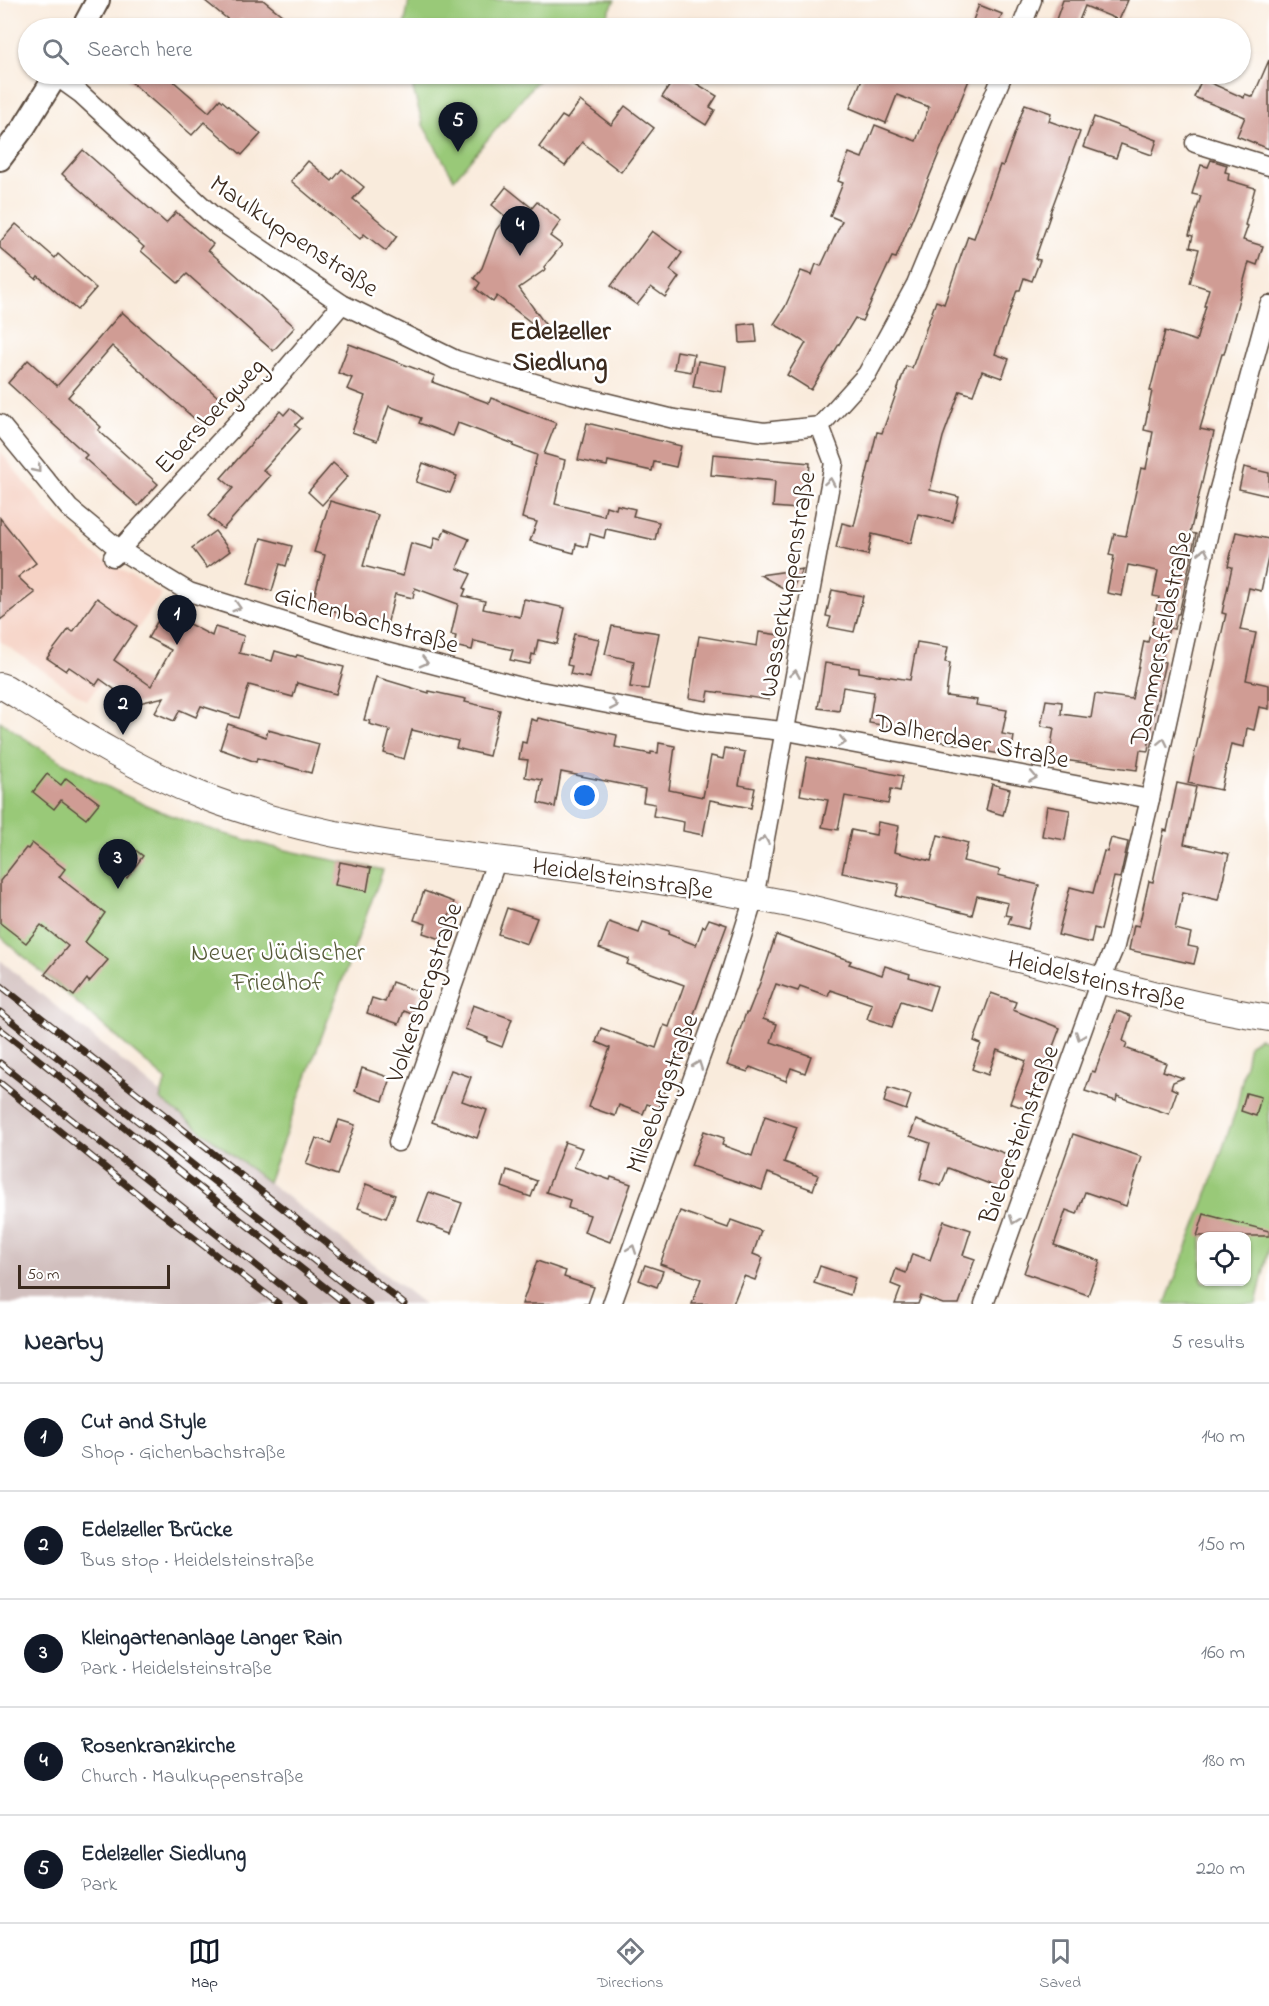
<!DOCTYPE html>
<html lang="en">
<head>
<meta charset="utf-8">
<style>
  :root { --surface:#fff; --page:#f6f6f7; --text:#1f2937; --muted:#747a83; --line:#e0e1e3; --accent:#111827 }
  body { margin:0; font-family:"Indie Flower",sans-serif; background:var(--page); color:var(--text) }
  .controls { position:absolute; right:18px; bottom:18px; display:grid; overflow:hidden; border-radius:12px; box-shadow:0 2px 4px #0004 }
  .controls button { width:54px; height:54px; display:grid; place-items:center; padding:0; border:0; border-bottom:2px solid var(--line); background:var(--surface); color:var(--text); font:30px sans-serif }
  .scale { position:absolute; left:18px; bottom:15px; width:152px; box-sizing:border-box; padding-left:6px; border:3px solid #3b2a1e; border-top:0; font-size:16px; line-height:21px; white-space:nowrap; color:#3b2a1e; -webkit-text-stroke:4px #fff; paint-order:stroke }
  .you { position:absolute; left:585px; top:796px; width:21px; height:21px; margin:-15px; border:4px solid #fff; border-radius:50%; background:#1a73e8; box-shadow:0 0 0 9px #1a73e833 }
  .badge { display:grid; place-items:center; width:39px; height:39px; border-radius:50%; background:var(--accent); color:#fff; font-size:20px; font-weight:700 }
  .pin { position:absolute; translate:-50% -50px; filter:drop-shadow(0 2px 3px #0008) }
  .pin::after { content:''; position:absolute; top:32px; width:21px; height:18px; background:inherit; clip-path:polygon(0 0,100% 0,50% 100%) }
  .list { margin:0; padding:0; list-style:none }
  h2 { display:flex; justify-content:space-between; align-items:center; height:78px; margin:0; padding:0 24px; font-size:26px }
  h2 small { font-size:20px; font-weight:400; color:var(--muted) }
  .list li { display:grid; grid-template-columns:39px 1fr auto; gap:18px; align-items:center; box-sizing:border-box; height:108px; padding:0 24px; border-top:2px solid var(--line) }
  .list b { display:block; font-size:22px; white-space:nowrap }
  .list p { margin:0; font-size:20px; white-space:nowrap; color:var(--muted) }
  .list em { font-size:20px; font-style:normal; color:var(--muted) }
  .icon { flex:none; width:33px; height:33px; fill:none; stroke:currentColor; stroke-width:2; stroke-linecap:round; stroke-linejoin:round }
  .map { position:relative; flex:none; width:1269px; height:1304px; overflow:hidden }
  .search { position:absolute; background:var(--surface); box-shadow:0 2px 4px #0004; left:18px; right:18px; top:18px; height:66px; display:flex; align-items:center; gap:15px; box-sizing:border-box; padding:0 21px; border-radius:33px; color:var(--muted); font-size:22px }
  .sheet { height:618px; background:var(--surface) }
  nav { display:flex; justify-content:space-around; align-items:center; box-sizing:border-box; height:84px; border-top:2px solid var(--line); background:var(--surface); font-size:16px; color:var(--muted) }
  nav a { display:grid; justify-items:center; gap:3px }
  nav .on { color:var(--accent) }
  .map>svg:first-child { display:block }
  .built { fill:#f6d2c4 }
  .industrial { fill:#d1bfbe }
  .green { fill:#99c978; stroke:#6a7a4b; stroke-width:1.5; fill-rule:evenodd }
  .building { fill:#d09c94 }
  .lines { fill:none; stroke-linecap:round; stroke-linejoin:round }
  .minor-casing { stroke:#58473a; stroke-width:21 }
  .tertiary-casing { stroke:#58473a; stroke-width:26 }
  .secondary-casing { stroke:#58473a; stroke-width:28 }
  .minor { stroke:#fff; stroke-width:18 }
  .tertiary { stroke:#fff; stroke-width:22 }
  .secondary { stroke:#fff; stroke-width:26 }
  .rail-casing { stroke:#3b2a1e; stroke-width:7 }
  .rail { stroke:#fff; stroke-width:4.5; stroke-dasharray:14; stroke-linecap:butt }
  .oneway { stroke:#a79f9a }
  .labels { text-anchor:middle; stroke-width:5; stroke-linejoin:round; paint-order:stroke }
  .street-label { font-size:26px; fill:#3b2a1e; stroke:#fff }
  .park-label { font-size:26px; fill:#575a39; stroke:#fff }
  .neighbourhood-label { font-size:27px; font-weight:bold; fill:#3b2a1e; stroke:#fff }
</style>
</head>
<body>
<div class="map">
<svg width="1269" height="1304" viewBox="0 0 1269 1304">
  <rect width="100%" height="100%" fill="#fff"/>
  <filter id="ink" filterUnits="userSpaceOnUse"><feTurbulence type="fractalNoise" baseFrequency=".0167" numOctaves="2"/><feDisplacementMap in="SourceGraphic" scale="12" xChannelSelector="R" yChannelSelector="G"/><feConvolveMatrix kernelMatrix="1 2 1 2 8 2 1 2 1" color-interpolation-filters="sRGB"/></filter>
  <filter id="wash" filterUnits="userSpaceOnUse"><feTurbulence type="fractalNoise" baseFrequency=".008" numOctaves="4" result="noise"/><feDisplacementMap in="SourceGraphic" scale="24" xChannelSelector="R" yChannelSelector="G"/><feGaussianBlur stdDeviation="1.35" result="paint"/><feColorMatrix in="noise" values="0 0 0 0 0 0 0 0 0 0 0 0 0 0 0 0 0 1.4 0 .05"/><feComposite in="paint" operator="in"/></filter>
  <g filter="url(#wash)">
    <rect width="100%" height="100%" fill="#f9ebdc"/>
    <path class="built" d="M0,451L51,515L93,553L162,594L87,701L0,641Z"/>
    <path class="industrial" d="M0,960L268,1182L424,1304H0Z"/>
    <g class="green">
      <path d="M409,0H615L606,18L594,28H404Z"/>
      <path d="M409,74H543L454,179L423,125Z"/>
      <path d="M0,721C76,776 163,819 254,842C296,854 340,861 383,870L268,1182L160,1099L166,1080L0,936Z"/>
      <path d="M1259,1038L1269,1040V1248L1256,1304H1165L1205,1200L1237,1107L1249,1044ZM1202,1236H1246V1282H1202Z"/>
    </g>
    <g id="blocks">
      <g class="building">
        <path d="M204,0H263L298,28H253L241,19L236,26Z"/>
        <path d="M1063,0H1128L1119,20L1085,6L1076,28H1053Z"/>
        <path d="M979,5L1002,14L997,28H970Z"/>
        <path d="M1269,60V149L1237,136L1245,117L1194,97L1202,79L1244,98L1245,94L1253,97Z"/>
        <path d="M122,74H165L209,112L220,99L261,134L242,155L204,122L192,135Z"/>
        <path d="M677,74H681L717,96L710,107L715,110L706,125L662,97Z"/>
        <path d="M864,74H951L969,80L896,258L892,257L862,321L855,318L811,390L787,375L806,343L774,324L785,307L801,271L812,275L816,264L821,266L842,221L830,216L843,183L838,181L849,153L862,158L875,125L916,141L929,107L897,95L886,123L850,108Z"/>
        <path d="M580,101L611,125L625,106L654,128L621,172L582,142L565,166L539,147L562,116L567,119Z"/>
        <path d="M1025,104L1051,113L1049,121L1080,132L1050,213H1051L1035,259L1040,260L1032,281L1024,278L1020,290H1017L995,354L1009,359L1002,378L982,371L973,395L960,391L943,437L930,490L959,497L953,522L918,514L911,543L872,534L868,555L836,548L842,523L854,526L877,432L882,433L906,366L912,368L936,301L944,304L968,236L974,238L1000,165L1003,166Z"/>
        <path d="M1094,117L1157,140L1152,155L1121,144L1116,158L1083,147Z"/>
        <path d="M83,150L166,223L176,212L213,244L208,250L295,327L273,351L187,274L178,283L141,251L144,247L62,174Z"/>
        <path d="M1211,160L1227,165L1225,172L1229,173L1228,180L1255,188L1245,225L1248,226L1243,240L1263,246L1257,265L1249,262L1224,354H1222L1200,429L1214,432L1190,533L1196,534L1179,614H1177L1174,629L1169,628L1161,661L1165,662L1152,721L1148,751L1140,750L1137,770L1049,758L1054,728L1041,726L1046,700L1062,702L1061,714L1091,718L1095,694L1132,699L1144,641L1148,642L1159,597L1153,596L1158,571L1128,565L1122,596L1107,593L1114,556L1109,555L1114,534L1126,536L1141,468L1146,469L1153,432L1144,430L1152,391H1150L1165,331L1196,341L1206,306H1204L1209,289L1190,283L1199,249L1190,247L1193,236L1189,235L1201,196L1192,194L1201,165L1208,167Z"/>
        <path d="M308,161L332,181L342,169L364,187L353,199L397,236L386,251L364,234L360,239L291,181Z"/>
        <path d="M506,187L532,208L537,202L561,221L550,236L562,245L544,267L546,269L519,288L550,331L546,334L497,296L493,302L476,289L480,283L474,278L482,268L496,230L506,217L492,205Z"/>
        <path d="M16,224L55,258L58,254L96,288L77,310L38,276L36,279L0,248V242Z"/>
        <path d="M652,231L682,253L670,270L679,277L665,297L651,287L637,305L611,286Z"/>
        <path d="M122,312L226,404L205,428L112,346L68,397L101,427L98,430L158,484L138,506L84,458L87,455L8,383L28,360L57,386Z"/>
        <path d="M755,323L757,342L740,343L739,325Z"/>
        <path d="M349,344L435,376L432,382L489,403L491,398L556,423L544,454L565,460L555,504L604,516L606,506L616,509L617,505L635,509L633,516L659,522L655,540L606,529L604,538L590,534L587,547L576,544L574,553L530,541L537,522L522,518L537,455L513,446L514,444L458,423L453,436L419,423L421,418L389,406L377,441L352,432L365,396L347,389L352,378L338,373Z"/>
        <path d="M677,351L694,354L691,372L674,369Z"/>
        <path d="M698,361L726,366L722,392L693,387Z"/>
        <path d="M290,408L302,418L295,425L300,429L263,470L270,476L223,529L208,516L233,488L221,478L280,411L284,415Z"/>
        <path d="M587,423L681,446L676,467L654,462L652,471L608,461L607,466L578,460Z"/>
        <path d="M713,454L810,463L807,498L799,497L798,509L773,507L775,481L711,475Z"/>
        <path d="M333,463L348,476L322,505L308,492Z"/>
        <path d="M423,463L457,476L450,493L416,482Z"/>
        <path d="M1244,467L1269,473V496L1239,489Z"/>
        <path d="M330,501L378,515L363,566L403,576L411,543L432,549L435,537L441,539L445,529L469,539L457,568L471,574L464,588L466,589L463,596L485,601L483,609L520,617L524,599L565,608L557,644L538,640L535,655L532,654L530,664L510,660L513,650L474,641L472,650L454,646L456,636L451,635L458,604L415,588L413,598L395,594L387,625L312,605L325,555L314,552Z"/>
        <path d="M0,518L36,563L18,577L35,593L0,620Z"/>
        <path d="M215,531L230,551L207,568L192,548Z"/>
        <path d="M1236,532L1269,539V553L1261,591L1249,588L1240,630L1256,633L1246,680L1269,685V709L1259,707L1254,730L1247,728L1244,747L1231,744L1221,790L1188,783L1226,614L1222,613L1232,567L1228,566Z"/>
        <path d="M261,538L292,546L286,566L280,564L272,591L248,584Z"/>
        <path d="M803,569L790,592L760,575Z"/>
        <path d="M832,590L863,596L854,632L828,627L831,617L826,616Z"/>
        <path d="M97,598L137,626L114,660L151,686L171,650L148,638L157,622L161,624L168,613L212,636L215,627L244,636L239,653L272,661L275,651L296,657L297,655L344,667L336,694L297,683L293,697L249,685L239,718L201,706L196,717L180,710L174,721L155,713L164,697L126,706L125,697L100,679L96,685L69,667L66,671L47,658L69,629L73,632Z"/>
        <path d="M612,626L659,633L648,689L630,687L634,661L605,654Z"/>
        <path d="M759,632L779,635L769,700L709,691L707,701L689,698L699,636L757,646Z"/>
        <path d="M574,634L599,639L590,678L570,674L572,666L567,665Z"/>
        <path d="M917,642L948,647L945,662L950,663L946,696L977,700L976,705L1007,710L1002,734L1014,736L1011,756L983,751L984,748L924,739L925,732L869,723L874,692L843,687L839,711L818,708L825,663L859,668V672L910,680Z"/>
        <path d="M376,677L429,693V691L466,699L465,702L500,710L489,756L456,748L458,741L412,730L404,759L384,753L390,730L369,724L370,721L364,720Z"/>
        <path d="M538,718L617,735L615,747L651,754V752L658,753L659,743L675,746L669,790L703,797L711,756L723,759L725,748L745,752L739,785L755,788L751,808L710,800L703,835L683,831L684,822L653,816L655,804L643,802L645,789L561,772L555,807L538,803L542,780L525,777L528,760L519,759L522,742L526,743L531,719L537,721Z"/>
        <path d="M228,724L266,737L268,730L319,744L311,773L257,758L256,762L220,749Z"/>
        <path d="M807,757L903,776L900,791L891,789L888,804L845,796L838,830L822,827L828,800L800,795Z"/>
        <path d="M47,774L61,785L66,778L99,803L86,819L61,800L54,809L33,792Z"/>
        <path d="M1177,783L1196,787L1184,844L1229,854L1218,900L1183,892L1175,929L1191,933L1188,946L1198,948L1194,964L1129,950L1134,925L1139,926L1149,881L1153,882L1164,830L1167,831Z"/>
        <path d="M992,784L1010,789L1003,815L986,810Z"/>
        <path d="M1047,806L1070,810L1065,840L1042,836Z"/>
        <path d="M878,822L899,826L894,852L931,861L938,835L968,843L963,861L1000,870L998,875L1039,885L1028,929L1008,924L1011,916L1005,915L1008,903L977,896L972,915L896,896L899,884L842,873L851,830L876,835Z"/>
        <path d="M1111,838L1128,842L1120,878L1114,877L1101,930L1094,928L1091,943L1058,935L1070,887L1093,893L1104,851L1107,852Z"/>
        <path d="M124,841L143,856L127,878L107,863Z"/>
        <path d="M32,843L65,869L59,877L105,913L85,942L108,960L89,982L87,979L74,996L45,974L68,946L41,925L26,943L0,923V881L26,848L28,849Z"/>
        <path d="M340,862L371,868L367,891L335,885Z"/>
        <path d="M424,891L454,902L441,939L423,933L426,924L414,920Z"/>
        <path d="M507,908L537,918L527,944L498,934Z"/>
        <path d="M709,919L727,925L659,1108L647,1104L643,1114L619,1105L615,1116L589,1107L610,1048L596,1042L601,1028L656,1048L664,1025L669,1027L684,985L627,964L629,959L599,948L609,922L639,933L643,922L669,931L668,934L696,945L703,926L705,927Z"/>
        <path d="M776,935L851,961L849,964L882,975L885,966L910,974L909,977L937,986L929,1010L901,1001L892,1027L867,1019L872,1004L830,990L828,996L800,986L798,991L776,984L763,1019L777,1024L771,1042L811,1056L805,1073L791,1068L786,1081L750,1067L748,1072L727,1065L746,1013H748L760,983Z"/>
        <path d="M392,982L420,992L412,1014L404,1011L399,1024L367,1013L372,998L385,1002Z"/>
        <path d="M991,993L1016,1002L1013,1010L1060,1028L1029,1110L1010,1103L1026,1061L997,1050L988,1075L972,1069L981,1044L974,1041Z"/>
        <path d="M473,1005L512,1019L502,1047L487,1041L488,1038L465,1029Z"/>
        <path d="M1117,1011L1131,1016L1123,1041L1127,1043L1125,1048L1166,1063L1163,1071L1183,1078L1173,1082L1171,1088L1177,1091L1169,1114L1117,1096L1116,1101L1085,1091L1092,1071L1095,1072Z"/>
        <path d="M362,1068L391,1078L383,1101L355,1091Z"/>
        <path d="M451,1070L471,1077L462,1101L487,1110L477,1138L432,1122Z"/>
        <path d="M888,1088L911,1095L906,1110L884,1102Z"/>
        <path d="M1246,1093L1261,1097L1256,1116L1241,1111Z"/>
        <path d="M765,1116L797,1127L784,1162L818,1175L813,1190L768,1173L762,1190L691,1166L704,1131L724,1138L722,1145L752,1156Z"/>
        <path d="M339,1120L355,1125L337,1175L306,1164L316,1138L331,1143Z"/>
        <path d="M916,1120L1012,1156L1000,1188L948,1168L941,1186L920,1179L930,1143L910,1136Z"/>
        <path d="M1073,1134L1142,1157L1126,1206L1085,1192L1077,1214L1066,1210L1054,1245L1100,1261L1088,1295L1024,1273Z"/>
        <path d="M565,1142L582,1148L574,1167L610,1180L611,1177L631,1184L610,1242L584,1232L590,1215L568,1208L570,1200L546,1192Z"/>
        <path d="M507,1170L537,1181L531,1197L502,1187Z"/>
        <path d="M366,1184L395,1195L386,1218L358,1208Z"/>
        <path d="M429,1192L462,1203L451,1233L418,1221Z"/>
        <path d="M680,1211L728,1228L731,1220L761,1231L753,1254L763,1258L755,1280L744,1276L733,1304H692L701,1279L660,1264Z"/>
        <path d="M1204,1214L1269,1231V1236H1197Z"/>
        <path d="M944,1221L971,1230L963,1255L975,1259L959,1304H943L921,1296L918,1304H895L901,1288L891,1284L896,1269L906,1273L912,1254L930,1260Z"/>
        <path d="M537,1261L566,1271L564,1277L594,1287L588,1304H522Z"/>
        <path d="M645,1265L663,1271L657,1287L639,1280Z"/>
        <path d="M820,1266L855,1278L850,1295L814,1283Z"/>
      </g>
    </g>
  </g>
  <g filter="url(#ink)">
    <use href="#blocks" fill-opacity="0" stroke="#58473a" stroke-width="1.5"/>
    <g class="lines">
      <g class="minor-casing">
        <g id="minor">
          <path d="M1021,28L1032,0"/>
          <path d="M56,76L81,94L213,216L342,304L456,360L572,394L674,419L764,432L820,426"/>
          <path d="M1195,143L1269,166"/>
          <path d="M0,424L69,508L120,550L189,592L355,644L529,689L708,723L792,732L1150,799"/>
          <path d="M820,426L867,374L916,284L1003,74"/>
          <path d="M113,557L276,381L342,304"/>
          <path d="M398,1142L497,859"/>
          <path d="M612,1304L728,980L754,898L834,463L820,426"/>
          <path d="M984,1304L1100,981L1115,946L1150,799L1216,500L1269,305"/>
        </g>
      </g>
      <g class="tertiary-casing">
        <g id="tertiary">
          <path d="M83,28L98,0"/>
          <path d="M0,159L24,127L57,74"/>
        </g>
      </g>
      <g class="secondary-casing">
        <path id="secondary" d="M0,686L6,688C69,727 133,768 203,796C324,843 456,853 584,870C657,879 728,892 800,906C828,912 855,920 883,926C928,937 973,947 1018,959C1101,980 1184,1005 1269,1018"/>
      </g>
      <use href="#minor" class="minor"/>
      <use href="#tertiary" class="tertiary"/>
      <use href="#secondary" class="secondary"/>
      <g class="rail-casing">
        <g id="rail">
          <path d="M0,985L404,1304"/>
          <path d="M0,1012L369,1304"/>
          <path d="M0,1029L346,1304"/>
          <path d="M0,1063L305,1304"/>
          <path d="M0,1083L150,1204L279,1304"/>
        </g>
      </g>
      <use href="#rail" class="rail"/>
    </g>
    <defs><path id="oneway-chevron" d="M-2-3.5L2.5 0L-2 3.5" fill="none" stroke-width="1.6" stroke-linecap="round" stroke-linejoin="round" transform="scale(1.5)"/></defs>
    <g class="oneway">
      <use href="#oneway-chevron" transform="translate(37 469) rotate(51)"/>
      <use href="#oneway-chevron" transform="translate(830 482) rotate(-80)"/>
      <use href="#oneway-chevron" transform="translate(1204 552) rotate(-78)"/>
      <use href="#oneway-chevron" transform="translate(237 607) rotate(17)"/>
      <use href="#oneway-chevron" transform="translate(424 662) rotate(15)"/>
      <use href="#oneway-chevron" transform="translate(795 674) rotate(-80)"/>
      <use href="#oneway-chevron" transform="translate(614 705) rotate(11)"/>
      <use href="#oneway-chevron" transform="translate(842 742) rotate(11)"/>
      <use href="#oneway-chevron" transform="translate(1163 742) rotate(-78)"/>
      <use href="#oneway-chevron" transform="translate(1033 777) rotate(11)"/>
      <use href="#oneway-chevron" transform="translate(764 840) rotate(-80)"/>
      <use href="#oneway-chevron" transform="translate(1080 1036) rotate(110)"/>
      <use href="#oneway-chevron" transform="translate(698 1065) rotate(-70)"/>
      <use href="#oneway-chevron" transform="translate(1014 1220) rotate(110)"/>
      <use href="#oneway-chevron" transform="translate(632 1249) rotate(-70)"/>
    </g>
  </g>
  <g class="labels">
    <g class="street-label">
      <text transform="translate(295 235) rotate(34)" y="9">Maulkuppenstraße</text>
      <text transform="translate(209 415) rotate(-47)" y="9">Ebersbergweg</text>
      <text transform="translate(786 584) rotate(-80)" y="9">Wasserkuppenstraße</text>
      <text transform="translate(367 618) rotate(16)" y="9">Gichenbachstraße</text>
      <text transform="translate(1160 638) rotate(-78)" y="9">Dammersfeldstraße</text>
      <text transform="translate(972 740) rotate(11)" y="9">Dalherdaer Straße</text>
      <text transform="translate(623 877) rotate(8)" y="9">Heidelsteinstraße</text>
      <text transform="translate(1097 979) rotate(14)" y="9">Heidelsteinstraße</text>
      <text transform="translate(423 992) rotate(-71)" y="9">Volkersbergstraße</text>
      <text transform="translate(661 1093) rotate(-70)" y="9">Milseburgstraße</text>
      <text transform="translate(1018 1134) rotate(-70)" y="9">Biebersteinstraße</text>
    </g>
    <g class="park-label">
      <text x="278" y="960">Neuer Jüdischer<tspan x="278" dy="30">Friedhof</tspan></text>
    </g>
    <g class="neighbourhood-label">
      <text x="560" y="339">Edelzeller<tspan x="560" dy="31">Siedlung</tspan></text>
    </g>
  </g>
</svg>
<div class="controls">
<button><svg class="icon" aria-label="locate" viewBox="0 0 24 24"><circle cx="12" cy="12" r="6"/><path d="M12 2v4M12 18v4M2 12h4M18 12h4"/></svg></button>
</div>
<div class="scale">50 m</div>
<div class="you"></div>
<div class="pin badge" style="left:177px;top:645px">1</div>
<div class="pin badge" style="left:123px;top:735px">2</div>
<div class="pin badge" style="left:118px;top:889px">3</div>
<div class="pin badge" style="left:520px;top:256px">4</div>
<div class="pin badge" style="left:458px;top:152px">5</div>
<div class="search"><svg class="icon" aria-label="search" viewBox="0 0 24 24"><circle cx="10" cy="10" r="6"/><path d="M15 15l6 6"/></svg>Search here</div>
</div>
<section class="sheet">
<h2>Nearby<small>5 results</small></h2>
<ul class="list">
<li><span class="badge">1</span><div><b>Cut and Style</b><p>Shop · Gichenbachstraße</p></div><em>140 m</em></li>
<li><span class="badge">2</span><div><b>Edelzeller Brücke</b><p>Bus stop · Heidelsteinstraße</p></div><em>150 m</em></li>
<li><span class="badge">3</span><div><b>Kleingartenanlage Langer Rain</b><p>Park · Heidelsteinstraße</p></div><em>160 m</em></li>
<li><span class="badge">4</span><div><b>Rosenkranzkirche</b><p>Church · Maulkuppenstraße</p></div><em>180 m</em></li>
<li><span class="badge">5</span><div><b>Edelzeller Siedlung</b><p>Park</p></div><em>220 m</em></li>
</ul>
</section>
<nav>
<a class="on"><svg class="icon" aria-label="map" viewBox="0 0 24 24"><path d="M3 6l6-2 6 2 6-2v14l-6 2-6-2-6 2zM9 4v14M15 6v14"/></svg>Map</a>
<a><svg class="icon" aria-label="directions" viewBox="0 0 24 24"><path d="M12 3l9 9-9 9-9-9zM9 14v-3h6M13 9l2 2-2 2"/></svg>Directions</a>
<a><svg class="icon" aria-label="saved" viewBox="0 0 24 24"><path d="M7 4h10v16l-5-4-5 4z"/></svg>Saved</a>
</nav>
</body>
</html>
